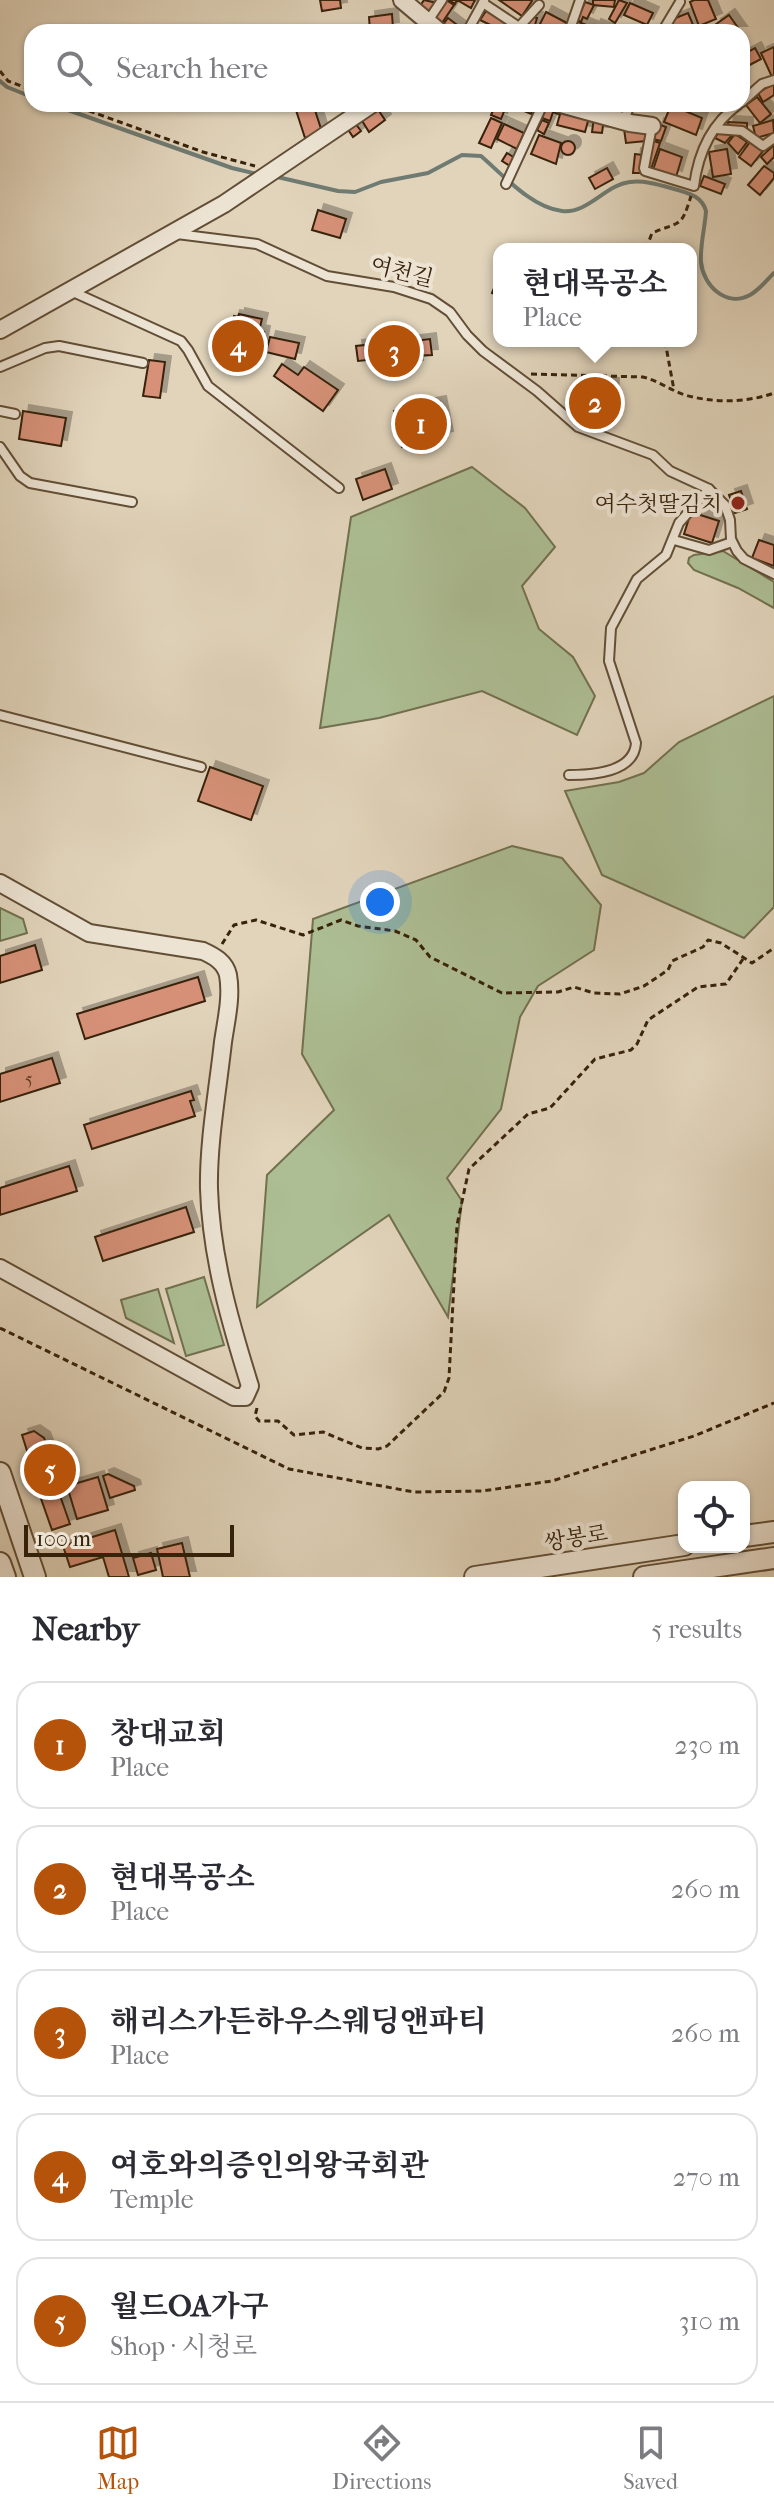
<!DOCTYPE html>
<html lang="en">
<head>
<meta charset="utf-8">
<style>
  :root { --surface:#fff; --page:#f7f7f7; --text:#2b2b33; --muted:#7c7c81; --line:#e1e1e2; --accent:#b45309 }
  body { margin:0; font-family:"IM FELL French Canon","Noto Serif KR",serif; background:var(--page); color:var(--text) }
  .controls { position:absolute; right:24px; bottom:24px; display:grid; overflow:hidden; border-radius:16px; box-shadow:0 2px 6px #0004 }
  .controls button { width:72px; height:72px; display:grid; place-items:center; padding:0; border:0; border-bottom:2px solid var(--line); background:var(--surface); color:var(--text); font:40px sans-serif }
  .scale { position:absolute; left:24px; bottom:20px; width:210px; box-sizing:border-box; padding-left:8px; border:4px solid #37220a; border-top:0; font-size:22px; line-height:28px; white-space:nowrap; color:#37220a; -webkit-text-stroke:6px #ece3d3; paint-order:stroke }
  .you { position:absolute; left:380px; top:902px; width:28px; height:28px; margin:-20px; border:6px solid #fff; border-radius:50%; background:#1a73e8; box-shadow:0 0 0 12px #1a73e833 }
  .badge { display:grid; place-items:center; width:52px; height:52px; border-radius:50%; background:var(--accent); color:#fff; font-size:26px; font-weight:700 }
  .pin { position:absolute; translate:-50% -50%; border:4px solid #fff; box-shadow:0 2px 8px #0006 }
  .popup { position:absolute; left:493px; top:243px; width:204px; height:104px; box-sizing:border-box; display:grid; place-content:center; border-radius:16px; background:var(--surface); filter:drop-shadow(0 2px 6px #0005); font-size:26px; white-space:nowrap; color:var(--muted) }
  .popup b { font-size:30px; color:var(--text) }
  .popup::after { content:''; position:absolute; left:50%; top:100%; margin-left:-16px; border:16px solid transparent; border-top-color:var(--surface) }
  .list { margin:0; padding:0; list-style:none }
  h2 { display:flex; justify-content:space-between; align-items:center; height:104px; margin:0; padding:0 32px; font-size:34px }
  h2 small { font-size:26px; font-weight:400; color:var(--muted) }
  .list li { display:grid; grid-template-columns:52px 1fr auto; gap:24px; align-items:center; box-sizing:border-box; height:128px; margin:0 16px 16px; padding:0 16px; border:2px solid var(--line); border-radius:24px }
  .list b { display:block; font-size:30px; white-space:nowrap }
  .list p { margin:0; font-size:26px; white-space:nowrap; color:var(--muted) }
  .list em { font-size:26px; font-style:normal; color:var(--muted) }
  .icon { flex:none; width:44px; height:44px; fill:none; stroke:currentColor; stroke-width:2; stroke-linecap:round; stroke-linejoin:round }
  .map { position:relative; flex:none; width:774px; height:1577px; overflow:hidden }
  .search { position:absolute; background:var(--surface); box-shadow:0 2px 6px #0004; left:24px; right:24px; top:24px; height:88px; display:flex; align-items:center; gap:20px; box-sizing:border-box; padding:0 28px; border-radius:24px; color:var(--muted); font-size:30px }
  .sheet { height:824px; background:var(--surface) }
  nav { display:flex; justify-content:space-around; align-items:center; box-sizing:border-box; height:112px; border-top:2px solid var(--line); background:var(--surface); font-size:22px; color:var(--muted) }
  nav a { display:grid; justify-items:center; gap:4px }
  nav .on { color:var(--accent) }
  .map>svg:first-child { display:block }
  .green { fill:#adbe94; stroke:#72704f; stroke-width:2 }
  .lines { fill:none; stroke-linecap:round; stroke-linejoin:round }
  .stream { stroke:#6f7b72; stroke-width:4 }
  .building { fill:#d69178; stroke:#37220a; stroke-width:2; filter:url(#shadow) }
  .service-casing { stroke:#624e36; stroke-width:12 }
  .minor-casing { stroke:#624e36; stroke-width:20 }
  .tertiary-casing { stroke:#624e36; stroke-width:24 }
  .path { stroke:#37220a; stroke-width:3; stroke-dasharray:6 4; stroke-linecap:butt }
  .service { stroke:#ece3d3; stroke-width:8 }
  .minor { stroke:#ece3d3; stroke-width:16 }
  .tertiary { stroke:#ece3d3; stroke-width:20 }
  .poi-dot { fill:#8f2418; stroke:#ece3d3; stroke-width:3 }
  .labels { text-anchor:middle; stroke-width:8; stroke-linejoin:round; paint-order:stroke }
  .number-label { font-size:18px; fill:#5f3e26 }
  .street-label { font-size:22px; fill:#37220a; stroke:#ece3d3 }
  .poi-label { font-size:22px; fill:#37220a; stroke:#ece3d3; text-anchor:end }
</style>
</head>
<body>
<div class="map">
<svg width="774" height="1577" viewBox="0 0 774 1577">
  <defs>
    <filter id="shadow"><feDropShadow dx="6" dy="-6" stdDeviation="0" flood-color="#0004"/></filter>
  </defs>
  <rect width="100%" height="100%" fill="#e1d4bb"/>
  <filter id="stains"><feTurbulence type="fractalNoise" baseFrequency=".0025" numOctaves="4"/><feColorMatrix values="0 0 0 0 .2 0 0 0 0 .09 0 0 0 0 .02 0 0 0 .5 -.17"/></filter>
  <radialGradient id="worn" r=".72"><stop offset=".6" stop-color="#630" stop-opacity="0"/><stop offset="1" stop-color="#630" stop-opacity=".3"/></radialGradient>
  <g class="green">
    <path d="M472,467L525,508L555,547L522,586L539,629L573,657L595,696L577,735L482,691L379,718L320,728L351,517Z"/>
    <path d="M723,551L774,582V608L738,588L694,570L688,563L689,558L694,555Z"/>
    <path d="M774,696V907L744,938L602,875L565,791L619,782L644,773L679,742Z"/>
    <path d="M512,846L562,858L601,905L594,950L538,986L520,1017L501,1109L447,1178L462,1201L448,1317L389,1215L257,1307L267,1175L334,1110L302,1054L313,919Z"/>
    <path d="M0,908L23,919L27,933L0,941Z"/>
    <path d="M204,1277L224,1345L186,1356L166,1289Z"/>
    <path d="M158,1289L174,1343L126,1318L121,1300Z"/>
  </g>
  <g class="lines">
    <g class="stream">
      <path d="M0,81L7,87L32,97"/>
      <path d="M51,104L232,168L257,174"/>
      <path d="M273,176L338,191L355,192L381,182L428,173L462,155L481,156C503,175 532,208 562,211C588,214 605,185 630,182C646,180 663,186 678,190C691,194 702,197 706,211C705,228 700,244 701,262C703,285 726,308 750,295C759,290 767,280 774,273"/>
    </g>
  </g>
  <g class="building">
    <path d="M320,0H340L341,8L322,11Z"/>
    <path d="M424,0L437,3L429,16L418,9Z"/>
    <path d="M446,0L454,5L440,26L432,20Z"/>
    <path d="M449,0H475L471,8L457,0L455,4Z"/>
    <path d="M499,0H531L532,1L522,16Z"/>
    <path d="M593,0H615L614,7L593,5Z"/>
    <path d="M619,0L627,3L615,23L609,19Z"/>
    <path d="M694,0H708L716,19L699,26L690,2Z"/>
    <path d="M585,2L594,5L587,19L583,17L581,22L577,20Z"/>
    <path d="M630,3L653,13L647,25L624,15Z"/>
    <path d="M486,11L509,25L505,32L480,20Z"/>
    <path d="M546,12L567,23L562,32H551L544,28L542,32L537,30Z"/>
    <path d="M688,13L694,27L685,32H673L668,21Z"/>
    <path d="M392,14L393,28L370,31L369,17Z"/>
    <path d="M729,15L741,32H721L715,25Z"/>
    <path d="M529,16L537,18L533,32H524Z"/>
    <path d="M448,18L464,30L462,32H448L441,27Z"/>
    <path d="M576,21L592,27L590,32H572Z"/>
    <path d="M595,25L608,30L607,32H592Z"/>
    <path d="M774,47V76L772,77L761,53Z"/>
    <path d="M755,48L761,59L742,69V55Z"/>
    <path d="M774,83V95L763,102L758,93Z"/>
    <path d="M757,97L771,114L760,123L746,105Z"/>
    <path d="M294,104H313L322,132L305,138Z"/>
    <path d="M496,104H507L501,119L491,115Z"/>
    <path d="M508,104H535L531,114Z"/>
    <path d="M547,104L560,107L558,114L553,112L550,121L542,118Z"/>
    <path d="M592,104H622L624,105L621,116L591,108Z"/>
    <path d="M671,105L702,118L696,135L664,122Z"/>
    <path d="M562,107L590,114L585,132L557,125Z"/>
    <path d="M377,108L385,120L369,132L361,119Z"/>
    <path d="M594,117L604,118L602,133L592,132Z"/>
    <path d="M491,118L502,123L491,148L479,143Z"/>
    <path d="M542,120L549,123L544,134L537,130Z"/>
    <path d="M773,120L774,133L756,138L753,126Z"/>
    <path d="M728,122L747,123V131L727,129Z"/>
    <path d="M355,123L361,131L353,137L347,128Z"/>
    <path d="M504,124L524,133L517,149L497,139Z"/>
    <path d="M658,124L666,127L661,141L653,139Z"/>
    <path d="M645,127L646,141L626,143L624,129Z"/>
    <path d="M718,133L733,134L725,143L715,138Z"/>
    <path d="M735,134L747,142L738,154L728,143Z"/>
    <path d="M539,135L561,143L556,164L531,154Z"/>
    <circle cx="568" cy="148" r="7"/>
    <path d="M654,141L660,143L651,169L645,167Z"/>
    <path d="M750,142L763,151L751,166L739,157Z"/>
    <path d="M774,145V157L767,164L761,157Z"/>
    <path d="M660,149L682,157L676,177L653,170Z"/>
    <path d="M727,149L731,174L713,177L709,152Z"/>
    <path d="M507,153L515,158L510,166L502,161Z"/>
    <path d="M635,154L643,155L641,173H633Z"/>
    <path d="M764,166L774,173V178L760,195L748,185Z"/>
    <path d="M607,168L613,179L595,189L589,178Z"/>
    <path d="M704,176L725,184L721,194L700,186Z"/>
    <path d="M318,210L346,219L340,238L312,230Z"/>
    <path d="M499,276V296L492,293Z"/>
    <path d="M239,314L262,319L259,331L264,332L256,368L212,359L219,328L230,331L234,316L238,317Z"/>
    <path d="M397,332L398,343L430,339L432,355L416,356L417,366L388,369L387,358L358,361L356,346L384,343L383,334Z"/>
    <path d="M270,337L299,343L295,359L266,352Z"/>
    <path d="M149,360L165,362L160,398L143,396Z"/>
    <path d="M282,364L298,375L304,367L338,390L323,411L274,376Z"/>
    <path d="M580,383L613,384L612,401L608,400V406L611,407L610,421L578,419L579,405H582L583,397H579Z"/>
    <path d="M440,402L447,437L402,447L394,411Z"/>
    <path d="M23,411L66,418L61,446L19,439Z"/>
    <path d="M385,469L392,489L363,500L356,479Z"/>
    <path d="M741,491L747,509L735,513L729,495Z"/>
    <path d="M691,512L719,521L712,543L684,534Z"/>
    <path d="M759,540L774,545V566L752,558Z"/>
    <path d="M210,767L263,786L251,820L198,801Z"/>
    <path d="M35,945L42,970L0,983V956Z"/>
    <path d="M198,977L205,1001L85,1039L77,1014Z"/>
    <path d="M52,1058L60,1083L0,1102V1074Z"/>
    <path d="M191,1091L194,1100L190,1101L195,1116L92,1149L84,1125Z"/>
    <path d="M69,1166L77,1191L0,1215V1188Z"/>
    <path d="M186,1207L194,1232L103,1261L95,1237Z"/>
    <path d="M34,1431L44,1438L49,1451L29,1457L22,1435Z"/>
    <path d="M60,1453L69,1480L42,1489L33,1461Z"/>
    <path d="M108,1474L134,1486L135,1490L110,1498L103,1476Z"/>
    <path d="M98,1477L108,1510L77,1519L67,1486Z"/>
    <path d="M57,1487L70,1524L52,1530L39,1493Z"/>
    <path d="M115,1530L129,1577H109L103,1557L70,1567L63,1546Z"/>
    <path d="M182,1543L190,1577H163L157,1549Z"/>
    <path d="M151,1553L156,1570L138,1575L133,1558Z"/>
  </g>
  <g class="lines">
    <g class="service-casing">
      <g id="service">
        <path d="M483,3L519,27L539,5"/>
        <path d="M428,21L442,0"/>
        <path d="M467,32L484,1"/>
        <path d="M569,32L580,0"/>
        <path d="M662,32L680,2"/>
        <path d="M742,102L762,84L774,80"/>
        <path d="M624,121L630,104"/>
        <path d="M652,126L644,168L645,171L694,186C698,154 711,124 739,104"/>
        <path d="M716,129L742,131L763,146L774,138"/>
        <path d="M506,184L543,104"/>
        <path d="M177,234L257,244L327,276L394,287L431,299L450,312L467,335L483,351L537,391L578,427L653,455L670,471L709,489L725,505L730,520L731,539L737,551L744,559L774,574"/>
        <path d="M71,291L181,341L188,350L208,386L339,488"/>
        <path d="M0,367L45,348L59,346L143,363"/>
        <path d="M0,411L15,414"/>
        <path d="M0,447L20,476L30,483L132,502"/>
        <path d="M674,540L709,550L732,542"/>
        <path d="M0,715L201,767"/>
        <path d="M569,775C592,775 634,773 636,743L609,661L611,628L637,579L666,555L679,523L709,489"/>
      </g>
    </g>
    <g class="minor-casing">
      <g id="minor">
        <path d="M402,0L440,32"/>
        <path d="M561,104L630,123L652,126"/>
        <path d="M0,330L224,204L372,104"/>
        <path d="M0,883L89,933L203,951C214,956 225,962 228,975C232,997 226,1021 223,1042C218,1088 208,1143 209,1189C211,1256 230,1322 250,1386L245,1397H234L0,1268"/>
      </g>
    </g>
    <g class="tertiary-casing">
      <g id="tertiary">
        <path d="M0,1473L35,1577"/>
        <path d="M744,1536L774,1532"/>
        <path d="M0,1563L5,1577"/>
        <path d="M475,1577L684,1545"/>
        <path d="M644,1577L774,1558"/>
      </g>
    </g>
    <g class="path">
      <path d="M0,71L8,81L32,90"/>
      <path d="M70,104L203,152L255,166"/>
      <path d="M646,249L652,233C680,221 681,229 691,196"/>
      <path d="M665,341L674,390"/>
      <path d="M531,374L643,377C659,381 670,390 685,395C713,403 746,403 774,393"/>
      <path d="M222,944L234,925L256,920L303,935L341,920L358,926L395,931L416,940L430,957L502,993L558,992L574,987L594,993L620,994L644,986L668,970L672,961L703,947L708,940L721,943L752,963L774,948"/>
      <path d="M0,1328L289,1469L414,1492L482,1491L552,1481L694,1436L774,1403"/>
      <path d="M257,1408L255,1416L259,1421H278L294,1435L323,1432L362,1448L378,1449L387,1446L444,1392L449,1378L457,1225L469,1169L528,1114L550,1108L595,1059L631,1050L637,1044L648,1020L698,987L726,984L743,959"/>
    </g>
    <use href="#service" class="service"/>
    <use href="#minor" class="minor"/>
    <use href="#tertiary" class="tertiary"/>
  </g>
  <circle class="poi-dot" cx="738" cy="503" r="8"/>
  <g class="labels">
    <g class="number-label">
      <text x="29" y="1085">5</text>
    </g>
    <g class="street-label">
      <text transform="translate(402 271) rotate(14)" y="8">여천길</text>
      <text transform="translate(576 1537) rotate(-9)" y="8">쌍봉로</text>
    </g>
    <g class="poi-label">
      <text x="722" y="511">여수첫딸김치</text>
    </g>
  </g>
  <rect width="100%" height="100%" filter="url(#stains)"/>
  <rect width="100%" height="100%" fill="url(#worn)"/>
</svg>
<div class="controls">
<button><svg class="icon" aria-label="locate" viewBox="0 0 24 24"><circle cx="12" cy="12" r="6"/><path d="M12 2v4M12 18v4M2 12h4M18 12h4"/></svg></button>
</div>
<div class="scale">100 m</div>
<div class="you"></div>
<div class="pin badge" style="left:421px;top:424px">1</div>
<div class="pin badge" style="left:595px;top:403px">2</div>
<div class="popup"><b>현대목공소</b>Place</div>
<div class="pin badge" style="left:394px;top:351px">3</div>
<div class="pin badge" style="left:238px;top:346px">4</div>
<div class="pin badge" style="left:50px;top:1470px">5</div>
<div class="search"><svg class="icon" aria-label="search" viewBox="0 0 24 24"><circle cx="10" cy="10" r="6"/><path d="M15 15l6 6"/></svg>Search here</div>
</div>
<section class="sheet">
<h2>Nearby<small>5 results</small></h2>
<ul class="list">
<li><span class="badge">1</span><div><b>창대교회</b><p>Place</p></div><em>230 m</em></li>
<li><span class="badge">2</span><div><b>현대목공소</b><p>Place</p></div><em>260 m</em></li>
<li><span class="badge">3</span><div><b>해리스가든하우스웨딩앤파티</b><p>Place</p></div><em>260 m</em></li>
<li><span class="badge">4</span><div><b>여호와의증인의왕국회관</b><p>Temple</p></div><em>270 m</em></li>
<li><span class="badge">5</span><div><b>월드OA가구</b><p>Shop · 시청로</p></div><em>310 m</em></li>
</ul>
</section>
<nav>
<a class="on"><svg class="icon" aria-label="map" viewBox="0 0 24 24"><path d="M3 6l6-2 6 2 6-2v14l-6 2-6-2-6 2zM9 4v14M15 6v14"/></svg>Map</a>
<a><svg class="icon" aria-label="directions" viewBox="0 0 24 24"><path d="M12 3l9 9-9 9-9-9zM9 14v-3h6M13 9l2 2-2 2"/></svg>Directions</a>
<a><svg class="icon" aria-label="saved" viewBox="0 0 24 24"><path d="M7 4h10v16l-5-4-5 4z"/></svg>Saved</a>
</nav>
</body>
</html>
